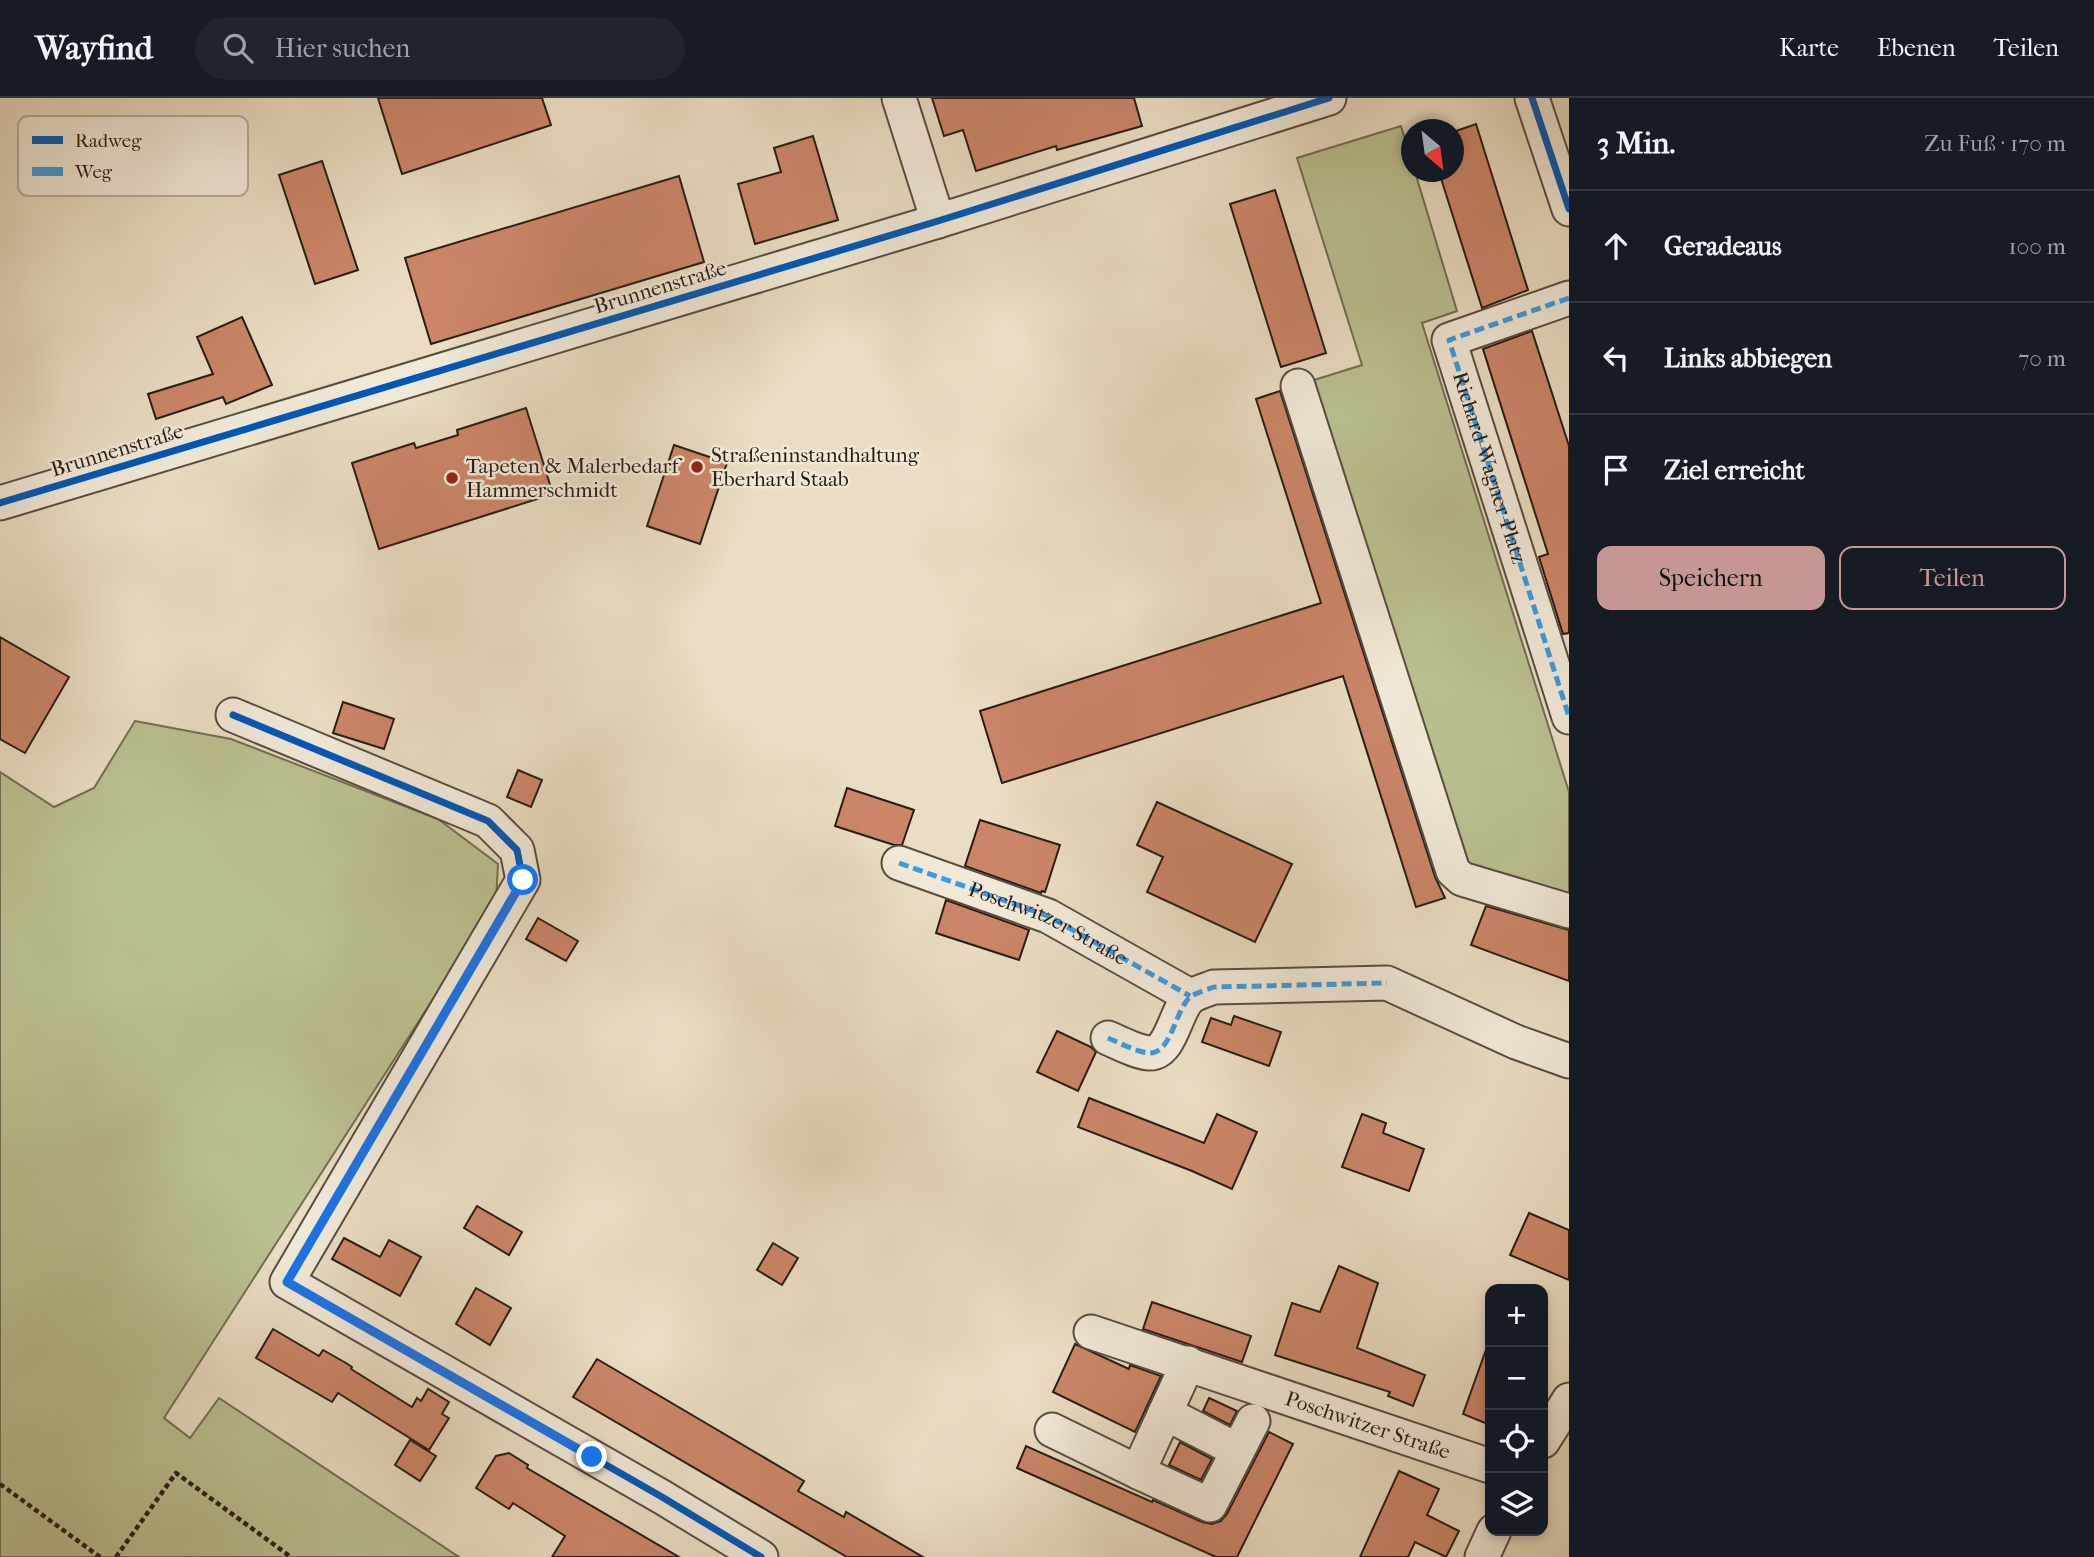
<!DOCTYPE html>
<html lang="de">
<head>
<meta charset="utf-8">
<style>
  :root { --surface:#171b24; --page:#20242c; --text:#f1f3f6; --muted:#9ea1a6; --line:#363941; --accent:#c59692 }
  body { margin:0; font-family:"IM FELL French Canon",serif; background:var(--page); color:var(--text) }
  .controls { position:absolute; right:21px; bottom:21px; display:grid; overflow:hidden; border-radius:14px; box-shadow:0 4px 10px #0003 }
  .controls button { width:63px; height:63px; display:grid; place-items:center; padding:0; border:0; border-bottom:2px solid var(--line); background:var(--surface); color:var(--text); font:35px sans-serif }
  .compass { position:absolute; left:1401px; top:21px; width:63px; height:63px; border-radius:50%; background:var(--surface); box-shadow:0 4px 10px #0003; rotate:151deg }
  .stop { position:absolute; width:21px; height:21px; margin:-16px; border:5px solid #1a73e8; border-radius:50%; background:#fff }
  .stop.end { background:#1a73e8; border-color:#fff; box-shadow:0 2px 7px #0008 }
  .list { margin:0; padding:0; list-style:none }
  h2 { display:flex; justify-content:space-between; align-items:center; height:91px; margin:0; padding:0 28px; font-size:30px }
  h2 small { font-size:23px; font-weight:400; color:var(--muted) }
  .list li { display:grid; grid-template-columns:46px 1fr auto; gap:21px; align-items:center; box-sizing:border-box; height:112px; padding:0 28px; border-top:2px solid var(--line) }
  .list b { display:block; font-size:26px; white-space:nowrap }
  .list em { font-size:23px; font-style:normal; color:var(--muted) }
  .actions { display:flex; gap:14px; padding:21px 28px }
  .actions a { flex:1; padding:16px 0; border:2px solid var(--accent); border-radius:14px; text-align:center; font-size:24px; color:var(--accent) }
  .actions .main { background:var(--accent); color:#111 }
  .icon { flex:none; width:38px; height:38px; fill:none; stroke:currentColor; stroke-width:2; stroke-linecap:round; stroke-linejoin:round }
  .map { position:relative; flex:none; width:1569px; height:1459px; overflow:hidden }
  header { display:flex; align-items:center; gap:42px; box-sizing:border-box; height:98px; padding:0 35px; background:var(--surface); border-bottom:2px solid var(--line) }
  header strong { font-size:33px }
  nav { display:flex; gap:38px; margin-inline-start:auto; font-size:24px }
  .search { width:490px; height:63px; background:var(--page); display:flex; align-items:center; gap:18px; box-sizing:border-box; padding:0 24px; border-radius:38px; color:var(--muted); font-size:26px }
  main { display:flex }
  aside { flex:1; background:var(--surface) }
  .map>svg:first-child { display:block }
  .green { fill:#bbc091; stroke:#726e54; stroke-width:2 }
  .building { fill:#cb8669; stroke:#281c16; stroke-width:2 }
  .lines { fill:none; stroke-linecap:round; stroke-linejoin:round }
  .minor-casing { stroke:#584c41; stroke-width:37 }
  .path { stroke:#281c16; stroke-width:4.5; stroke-dasharray:5 3.5; stroke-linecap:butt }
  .minor { stroke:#f1e9d8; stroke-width:33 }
  .quiet { stroke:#3d9bdf; stroke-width:5; stroke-dasharray:10 5; stroke-linecap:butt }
  .cycleway-casing { stroke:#f1e9d8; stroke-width:11 }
  .cycleway { stroke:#0057b8; stroke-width:7 }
  .route { stroke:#1a73e8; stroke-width:9 }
  .poi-dot { fill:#8f2418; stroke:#f1e9d8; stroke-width:2.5 }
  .labels { text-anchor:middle; stroke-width:5; stroke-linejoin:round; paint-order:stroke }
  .street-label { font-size:21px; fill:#281c16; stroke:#f1e9d8 }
  .poi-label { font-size:21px; fill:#281c16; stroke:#f1e9d8; text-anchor:start }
  .key { fill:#f1e9d8; stroke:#b5ac9e; stroke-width:2 }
  .key-label { font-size:19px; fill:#281c16 }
</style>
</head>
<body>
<header>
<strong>Wayfind</strong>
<div class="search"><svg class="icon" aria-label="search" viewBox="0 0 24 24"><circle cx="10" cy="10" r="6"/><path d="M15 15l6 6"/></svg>Hier suchen</div>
<nav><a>Karte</a><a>Ebenen</a><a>Teilen</a></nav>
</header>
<main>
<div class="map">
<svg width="1569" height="1459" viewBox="0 0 1569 1459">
  <rect width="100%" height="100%" fill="#eaddc3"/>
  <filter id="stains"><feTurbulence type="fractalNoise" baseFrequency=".00286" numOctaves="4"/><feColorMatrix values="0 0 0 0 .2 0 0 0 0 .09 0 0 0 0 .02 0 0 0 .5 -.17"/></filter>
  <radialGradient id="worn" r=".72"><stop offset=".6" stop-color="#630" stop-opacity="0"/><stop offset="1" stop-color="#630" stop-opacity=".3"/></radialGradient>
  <g class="green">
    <path d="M1401,28L1411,61L1412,74H1415L1457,213L1422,225L1569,694V800L1476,771L1462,762L1311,283L1362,267L1297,60Z"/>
    <path d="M135,623L231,641L438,721L498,766L496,803L164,1320L190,1340L219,1300L459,1459H0V674L54,709L94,690Z"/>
  </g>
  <g class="building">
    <path d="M378,0H542L551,27L402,76Z"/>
    <path d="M932,0H1134L1142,28L1057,52L1056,48L976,73L963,32L944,38Z"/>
    <path d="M1476,26L1528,192L1482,210L1439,74H1453V34Z"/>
    <path d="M813,38L838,122L755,146L738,86L781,74L774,50Z"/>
    <path d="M322,63L358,172L315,186L279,77Z"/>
    <path d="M679,78L704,164L431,246L405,160Z"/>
    <path d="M1275,92L1326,255L1281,269L1230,106Z"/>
    <path d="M242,219L272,287L226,306L223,299L156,321L148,296L213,276L197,239Z"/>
    <path d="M1532,233L1569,348V535L1563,536L1539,459L1548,456L1483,251Z"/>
    <path d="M1280,293L1435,779L1445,800L1416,809L1343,578L1002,685L980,613L1321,505L1256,301Z"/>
    <path d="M526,310L553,396L379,451L352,365L414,345L416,350L458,337L457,332Z"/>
    <path d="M674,347L727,365L700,446L647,428Z"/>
    <path d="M0,539L69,579L25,655L0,641Z"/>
    <path d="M343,604L394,621L384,651L333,635Z"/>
    <path d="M518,672L542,682L531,709L507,699Z"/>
    <path d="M847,690L914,712L902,747H894L835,728Z"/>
    <path d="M1157,704L1292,766L1255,844L1147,794L1163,759L1137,747Z"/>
    <path d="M980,722L1060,747L1045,794L1042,793L1041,795L965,768Z"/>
    <path d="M946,802L1029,832L1019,862L936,835Z"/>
    <path d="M1486,808L1569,832V883L1471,847Z"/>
    <path d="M538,820L578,843L566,863L526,841Z"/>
    <path d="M1234,918L1281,934L1269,968L1202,944L1211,920L1231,927Z"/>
    <path d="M1057,933L1091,949L1096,954L1078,993L1037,974Z"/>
    <path d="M1089,1000L1204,1045L1217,1016L1257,1034L1232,1091L1192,1073L1078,1029Z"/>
    <path d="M1362,1016L1386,1025L1383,1035L1424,1051L1409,1093L1342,1069Z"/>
    <path d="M477,1108L522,1134L509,1157L464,1130Z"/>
    <path d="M1529,1115L1569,1132V1182L1510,1157Z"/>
    <path d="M344,1140L380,1159L389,1142L421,1159L400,1198L332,1161Z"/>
    <path d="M773,1145L798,1160L782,1187L757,1172Z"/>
    <path d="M1339,1168L1378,1185L1357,1250L1425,1277L1413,1308L1388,1298L1390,1294L1275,1257L1292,1205L1320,1214Z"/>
    <path d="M476,1190L511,1210L490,1247L456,1226Z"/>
    <path d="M1152,1204L1251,1238L1242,1264L1143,1231Z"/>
    <path d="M273,1231L319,1258L323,1252L346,1265L352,1269L351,1271L412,1309L417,1300L421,1303L428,1291L449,1304L442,1316L449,1320L429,1352L338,1295L332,1304L256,1260Z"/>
    <path d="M1075,1246L1129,1271L1130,1267L1161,1278L1135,1334L1053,1294Z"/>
    <path d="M1487,1249L1490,1250V1327L1463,1316Z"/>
    <path d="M597,1261L804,1383L798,1393L844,1419L846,1414L923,1459H847L573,1299Z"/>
    <path d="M1209,1300L1237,1313L1230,1327L1203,1313Z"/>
    <path d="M1269,1334L1293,1346L1237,1459H1216L1017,1370L1026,1348L1152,1404L1153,1402L1202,1424L1212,1426L1221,1423L1227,1416Z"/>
    <path d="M410,1342L436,1358L420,1383L395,1367Z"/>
    <path d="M1180,1344L1212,1361L1201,1382L1169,1367Z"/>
    <path d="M509,1355L528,1367L527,1370L679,1459H552L565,1438L513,1405L509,1411L476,1390L496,1358Z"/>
    <path d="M1399,1373L1439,1391L1427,1417L1459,1433L1446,1459L1415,1444L1408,1459H1360Z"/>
  </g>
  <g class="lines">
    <g class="minor-casing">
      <g id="minor">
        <path d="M899,0L938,123"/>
        <path d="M1532,0L1569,111"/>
        <path d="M1569,200L1449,242L1569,619"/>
        <path d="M1298,288L1453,773L1462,781L1569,813"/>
        <path d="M0,405L938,123L1329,0"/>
        <path d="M233,617L488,723L517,752L523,782L287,1184L662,1399L761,1459"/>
        <path id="s1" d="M899,765L1048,818L1190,898"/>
        <path d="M1108,940C1120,945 1136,954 1149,955C1171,956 1175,914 1189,900C1195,895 1206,892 1214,889L1387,885L1516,944L1569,963"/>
        <path id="s2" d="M1091,1234L1490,1368"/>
        <path d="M1165,1315L1237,1352"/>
        <path d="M1052,1332L1138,1374L1188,1265"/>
        <path d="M1543,1343L1569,1302"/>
        <path d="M1138,1374L1210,1407L1253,1323"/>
        <path d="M1482,1459L1494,1433"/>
      </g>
    </g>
    <g class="path">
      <path d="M0,1386L100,1459"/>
      <path d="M116,1459L176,1375L291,1459"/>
    </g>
    <use href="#minor" class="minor"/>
    <g class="quiet">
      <path id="s3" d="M1569,200L1449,242L1569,619"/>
      <path d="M899,765L1048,818L1190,898"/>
      <path d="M1108,940C1120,945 1136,954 1149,955C1171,956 1175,914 1189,900C1195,895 1206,892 1214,889L1387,885"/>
    </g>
    <g class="cycleway-casing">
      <g id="cycleway">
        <path d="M1532,0L1569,111"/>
        <path d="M0,405L938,123L1329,0"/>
        <path d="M233,617L488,723L517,752L523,782L287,1184L662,1399L761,1459"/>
      </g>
    </g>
    <use href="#cycleway" class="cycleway"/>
  </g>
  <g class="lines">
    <path class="route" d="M523,782L287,1184L592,1359"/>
  </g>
  <g class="poi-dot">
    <circle cx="697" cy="369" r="7"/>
    <circle cx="452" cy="380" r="7"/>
  </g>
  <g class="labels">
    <g class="street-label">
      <text transform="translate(660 189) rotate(-17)" y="7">Brunnenstraße</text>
      <text transform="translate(117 352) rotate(-17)" y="7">Brunnenstraße</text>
      <text dy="7" stroke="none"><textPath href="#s3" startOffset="261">Richard-Wagner-Platz</textPath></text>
      <text dy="7" stroke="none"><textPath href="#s1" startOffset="161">Poschwitzer Straße</textPath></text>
      <text dy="7" stroke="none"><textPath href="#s2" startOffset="292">Poschwitzer Straße</textPath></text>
    </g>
    <g class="poi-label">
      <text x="711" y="364">Straßeninstandhaltung<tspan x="711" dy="24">Eberhard Staab</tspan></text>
      <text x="466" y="375">Tapeten &amp; Malerbedarf<tspan x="466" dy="24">Hammerschmidt</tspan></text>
    </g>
  </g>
  <rect x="18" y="18" width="230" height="80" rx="10" class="key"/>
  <rect x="32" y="38" width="31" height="8" fill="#0057b8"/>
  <rect x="32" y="69" width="31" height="9" fill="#3d9bdf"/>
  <g class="key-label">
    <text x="75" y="49">Radweg</text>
    <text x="75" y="80">Weg</text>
  </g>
  <rect width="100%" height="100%" filter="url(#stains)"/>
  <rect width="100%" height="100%" fill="url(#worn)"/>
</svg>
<div class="controls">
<button>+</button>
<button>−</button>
<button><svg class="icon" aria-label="locate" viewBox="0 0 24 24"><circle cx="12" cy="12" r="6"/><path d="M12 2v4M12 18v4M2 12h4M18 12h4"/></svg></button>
<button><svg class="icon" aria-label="layers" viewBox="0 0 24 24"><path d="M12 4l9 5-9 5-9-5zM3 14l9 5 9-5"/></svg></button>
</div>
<svg class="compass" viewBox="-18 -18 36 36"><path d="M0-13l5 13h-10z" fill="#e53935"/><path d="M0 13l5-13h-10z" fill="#9ea1a6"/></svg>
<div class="stop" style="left:523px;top:782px"></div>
<div class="stop end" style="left:592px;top:1359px"></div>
</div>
<aside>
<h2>3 Min.<small>Zu Fuß · 170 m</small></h2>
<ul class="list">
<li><svg class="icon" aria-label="ahead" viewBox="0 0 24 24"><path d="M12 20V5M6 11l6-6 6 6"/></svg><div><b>Geradeaus</b></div><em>100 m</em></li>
<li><svg class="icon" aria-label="left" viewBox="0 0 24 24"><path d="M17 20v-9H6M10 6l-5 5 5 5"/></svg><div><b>Links abbiegen</b></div><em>70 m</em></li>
<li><svg class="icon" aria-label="arrive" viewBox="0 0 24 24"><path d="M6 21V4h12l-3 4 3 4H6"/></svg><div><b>Ziel erreicht</b></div></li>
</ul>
<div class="actions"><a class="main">Speichern</a><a>Teilen</a></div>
</aside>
</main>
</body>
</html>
